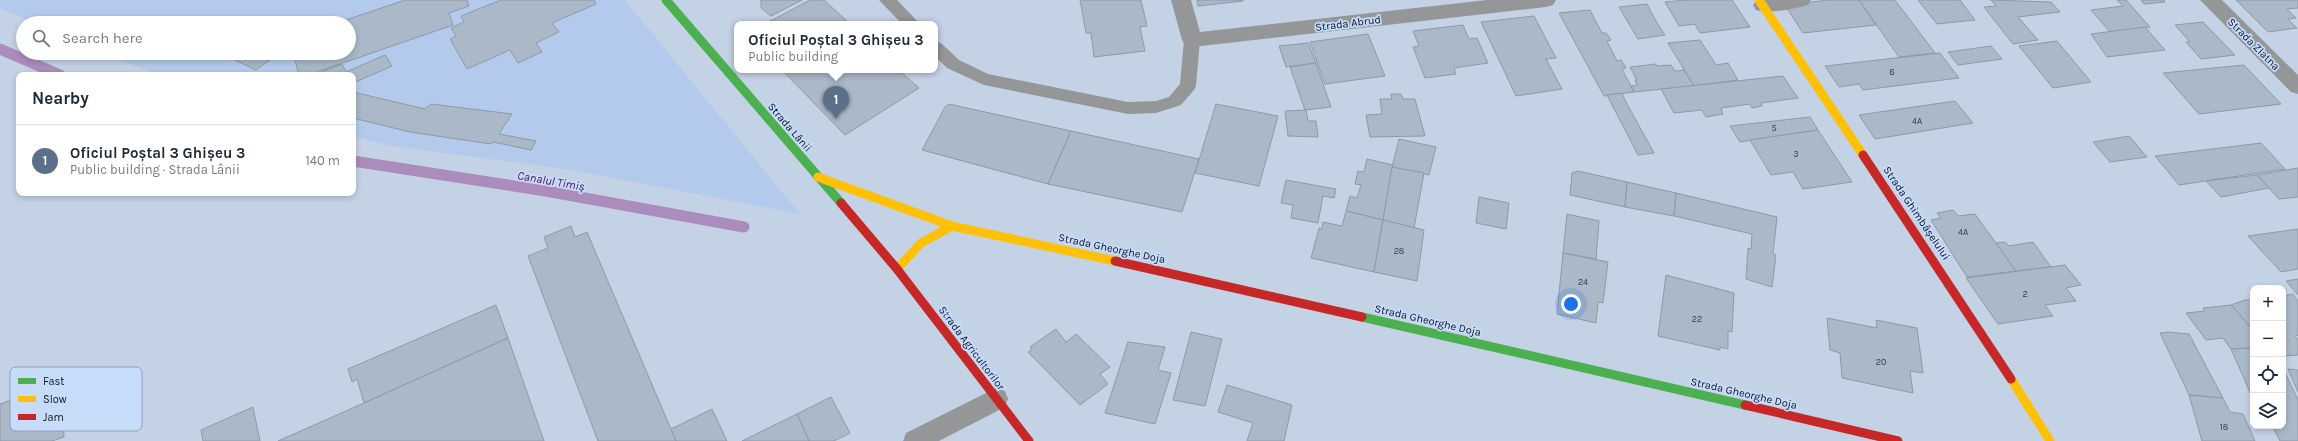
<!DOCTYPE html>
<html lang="en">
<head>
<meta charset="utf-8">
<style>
  :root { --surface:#fff; --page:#f2f2f3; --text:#1f2937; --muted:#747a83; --line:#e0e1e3; --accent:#2563eb }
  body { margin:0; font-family:Karla,sans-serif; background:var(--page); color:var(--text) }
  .controls { position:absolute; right:12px; bottom:12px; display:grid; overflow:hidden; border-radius:8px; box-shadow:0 2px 6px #0003 }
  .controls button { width:36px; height:36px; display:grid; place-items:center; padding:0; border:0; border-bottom:1px solid var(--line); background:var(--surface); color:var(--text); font:20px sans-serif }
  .you { position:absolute; left:1571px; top:304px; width:14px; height:14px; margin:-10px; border:3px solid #fff; border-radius:50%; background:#1a73e8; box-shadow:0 0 0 6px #1a73e833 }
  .badge { display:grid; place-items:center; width:26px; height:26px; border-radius:50%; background:var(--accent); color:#fff; font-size:13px; font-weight:700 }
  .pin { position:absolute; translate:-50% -33px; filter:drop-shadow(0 1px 2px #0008) }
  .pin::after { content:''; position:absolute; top:21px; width:14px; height:12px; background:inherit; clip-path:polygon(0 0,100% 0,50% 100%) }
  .popup { position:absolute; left:734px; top:21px; width:204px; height:52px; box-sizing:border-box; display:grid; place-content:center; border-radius:8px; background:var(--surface); filter:drop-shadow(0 1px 3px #0005); font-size:13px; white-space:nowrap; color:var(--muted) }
  .popup b { font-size:15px; color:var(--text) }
  .popup::after { content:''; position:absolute; left:50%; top:100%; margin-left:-8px; border:8px solid transparent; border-top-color:var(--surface) }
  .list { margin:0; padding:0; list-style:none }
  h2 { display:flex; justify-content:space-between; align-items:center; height:52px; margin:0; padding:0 16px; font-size:17px }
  h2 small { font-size:13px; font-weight:400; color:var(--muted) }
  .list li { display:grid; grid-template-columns:26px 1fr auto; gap:12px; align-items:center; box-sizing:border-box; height:72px; padding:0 16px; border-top:1px solid var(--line) }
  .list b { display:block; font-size:15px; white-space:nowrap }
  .list p { margin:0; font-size:13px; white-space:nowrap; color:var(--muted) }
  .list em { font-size:13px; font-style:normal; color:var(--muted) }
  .icon { flex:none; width:22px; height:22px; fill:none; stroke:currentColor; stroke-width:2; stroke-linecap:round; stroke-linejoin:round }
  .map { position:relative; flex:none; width:2298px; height:441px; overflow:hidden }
  .search { position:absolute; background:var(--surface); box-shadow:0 2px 6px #0003; left:16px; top:16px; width:340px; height:44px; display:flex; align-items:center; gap:10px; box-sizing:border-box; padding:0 14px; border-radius:22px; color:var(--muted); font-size:15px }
  .panel { position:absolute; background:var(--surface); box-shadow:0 2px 6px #0003; left:16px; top:72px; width:340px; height:124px; border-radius:8px }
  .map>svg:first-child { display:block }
  .built { fill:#b4caec }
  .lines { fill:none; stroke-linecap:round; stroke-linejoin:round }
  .stream { stroke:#ab8cbd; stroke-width:11 }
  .building { fill:#aab8c7; stroke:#8c9aa8 }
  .lane { fill:#959698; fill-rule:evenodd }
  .street { fill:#959698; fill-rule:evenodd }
  .fast { stroke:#4caf50; stroke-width:9 }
  .slow { stroke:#ffc107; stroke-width:9 }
  .jam { stroke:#c62828; stroke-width:9 }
  .labels { text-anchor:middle; stroke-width:3.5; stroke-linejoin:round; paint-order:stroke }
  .number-label { font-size:9px; fill:#343e4b }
  .street-label { font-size:11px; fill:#0c1522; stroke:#c7dbfa }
  .water-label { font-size:12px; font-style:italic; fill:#4c0859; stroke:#c7dbfa }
  .key { fill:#c7dbfa; stroke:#8fa0b9; stroke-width:1 }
  .key-label { font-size:11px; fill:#0c1522 }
</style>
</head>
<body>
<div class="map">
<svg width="2298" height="441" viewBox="0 0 2298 441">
  <rect width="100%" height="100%" fill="#c4d2e6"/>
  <path class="built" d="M0,0H625L800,214L571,170L391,146L353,136V75H159L101,53H349V23H33L0,8Z"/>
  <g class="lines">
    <g class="stream">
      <path d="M0,49L60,75"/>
      <path d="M353,161L546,191L744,227"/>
    </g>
  </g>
  <g class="building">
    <path d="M405,0H467L469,6L449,13L453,25L308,75H299L293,53H349V23H337Z"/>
    <path d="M501,0H594L596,4L552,23L559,32L536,43L542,52L518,63L510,50L467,69L450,39L456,36L451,28L464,22L461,16Z"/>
    <path d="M761,0H802L771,16L761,8Z"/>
    <path d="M810,0H824L850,24H765Z"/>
    <path d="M1080,0H1141L1147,26L1140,27L1145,51L1094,57L1091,33H1086Z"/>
    <path d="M1197,0H1243V1L1198,6Z"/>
    <path d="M1686,0H1732L1750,27L1700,33L1695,24L1679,26L1665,2Z"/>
    <path d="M1829,0H1859L1876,25L1803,33L1785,5Z"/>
    <path d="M1859,0H1895L1935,53L1899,57Z"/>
    <path d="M1918,0H1960L1975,20L1937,24Z"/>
    <path d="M1991,0L2051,2L2060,12L2018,17L2038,40L2013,44L1984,7L1996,6Z"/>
    <path d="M2117,0H2126L2150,27L2110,32L2091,10L2123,6Z"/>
    <path d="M2141,0H2164L2165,2L2144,4Z"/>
    <path d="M2236,0H2298V8L2287,9L2296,18L2288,19L2297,28L2268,32Z"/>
    <path d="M1647,4L1656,21L1665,35L1638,39L1619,7Z"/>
    <path d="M1590,10L1602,33H1606L1611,40L1607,41L1617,61L1621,60L1626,68L1622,69L1634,92L1604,96L1559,13Z"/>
    <path d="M1534,16L1556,58L1546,59L1562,89L1516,96L1481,22Z"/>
    <path d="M2203,22L2235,55L2201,59L2186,42H2190L2175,25Z"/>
    <path d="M1463,25L1469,39L1477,38L1488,63L1454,68L1456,74L1425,78L1413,47L1419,46L1413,31Z"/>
    <path d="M2145,27L2165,50L2107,57L2091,34Z"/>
    <path d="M1368,34L1385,76L1325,84L1310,42Z"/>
    <path d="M1700,40L1716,65L1728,63L1738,80L1694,86L1668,43Z"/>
    <path d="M2057,41L2091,82L2053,88L2019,46Z"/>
    <path d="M1308,43L1316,63L1286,67L1279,46Z"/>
    <path d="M1991,46L2002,59L1958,65L1948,52Z"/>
    <path d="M231,53H266L274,57L256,70L227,56Z"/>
    <path d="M1940,53L1959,78L1863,90L1859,84L1839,87L1825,66Z"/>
    <path d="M385,55L392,66L353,83V75H313L342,64L346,72Z"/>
    <path d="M1316,63L1331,107L1305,110L1290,67Z"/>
    <path d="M1656,64L1657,66L1671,65L1675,71L1684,70L1694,86L1634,92L1631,86L1637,85L1635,80H1637L1630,67Z"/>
    <path d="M2244,65L2281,104L2199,114L2163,73Z"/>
    <path d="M782,70H899L919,88L845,135Z"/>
    <path d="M1783,76L1798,98L1761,103L1762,106L1752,108L1750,104L1721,108L1723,114L1706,117L1702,110L1674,113L1661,89Z"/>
    <path d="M353,92L425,109L431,104L512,114L499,134L536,141L531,150L493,142L491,144L410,132L353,118Z"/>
    <path d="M1622,93L1627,104L1654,153L1638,155L1607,95Z"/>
    <path d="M1391,94H1401L1403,99H1415L1425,136L1370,137L1366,115L1382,114L1380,99H1392Z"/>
    <path d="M1955,101L1973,123L1875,139L1859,115Z"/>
    <path d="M949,104L1071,131L1048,184L922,150L945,107Z"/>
    <path d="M1216,104L1278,116L1259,186L1195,173Z"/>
    <path d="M1306,110L1308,121H1316L1318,137L1288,136L1285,111Z"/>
    <path d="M1810,117L1818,130L1740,142L1730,126Z"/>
    <path d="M1818,130L1852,182L1803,189L1793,172L1771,175L1750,140Z"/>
    <path d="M1071,131L1199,159L1182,212L1048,184Z"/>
    <path d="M2129,136L2147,157L2110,162L2093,142Z"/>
    <path d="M1399,139L1436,147L1429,175L1392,167Z"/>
    <path d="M2261,143L2285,169L2179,185L2155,156Z"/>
    <path d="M1367,159L1393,165L1383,220L1346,211L1350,196L1357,198L1361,185L1355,184L1358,171L1364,172Z"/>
    <path d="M1392,167L1424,173L1414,228L1383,220Z"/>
    <path d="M2298,168V197L2279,199L2257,175Z"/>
    <path d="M1578,171L1627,182L1625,207L1570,195L1572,173Z"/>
    <path d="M2257,175L2269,188L2221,197L2206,181Z"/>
    <path d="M1286,180L1336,189L1334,198L1323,196L1318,223L1291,218L1293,205L1281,203Z"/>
    <path d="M1627,182L1676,193L1674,216L1625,207Z"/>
    <path d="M1676,193L1777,217L1773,254L1776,255L1772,287L1746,279L1748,248L1751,249L1752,234L1674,216Z"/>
    <path d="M1479,197L1509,203L1506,229L1476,223Z"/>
    <path d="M1953,210L1958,216L1975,214L2016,271L1967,277L1931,220L1941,218L1937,213Z"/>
    <path d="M1346,211L1383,220L1374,272L1311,258L1319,228L1322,229L1323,222L1342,226Z"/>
    <path d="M1567,214L1599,221L1596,259L1563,253Z"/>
    <path d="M1383,220L1424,230L1417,281L1374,272Z"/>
    <path d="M571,226L575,237L587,232L676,441H598L528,256L548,248L544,237Z"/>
    <path d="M2298,229V269L2281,272L2248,236Z"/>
    <path d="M2005,242L2009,246L2033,242L2051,267L2016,271L1996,243Z"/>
    <path d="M1563,253L1608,262L1603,303L1598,302L1596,323L1557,314Z"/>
    <path d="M2065,265L2081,285L2066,288L2076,301L2045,305L2053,316L1998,324L1966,278Z"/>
    <path d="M1666,275L1734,293L1732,332L1728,331V349L1720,347V350L1658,336Z"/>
    <path d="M2298,279V294H2297L2286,281Z"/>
    <path d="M2293,294L2298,301V335L2295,336L2298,340V355L2283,356V296Z"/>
    <path d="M2245,300H2253V330L2231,305Z"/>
    <path d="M496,305L508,338L364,403L357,379L352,382L348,369Z"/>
    <path d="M2231,305L2253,330V348L2231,349L2223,338L2206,340L2186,313L2205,311L2203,308Z"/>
    <path d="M1827,318L1877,328L1876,320L1917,328L1923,373L1910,371L1913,393L1842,378L1840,353L1830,350Z"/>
    <path d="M1056,329L1066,342L1076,334L1110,367L1100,374L1108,384L1080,405L1028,352L1032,349L1030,347Z"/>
    <path d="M1191,332L1222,339L1205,406L1173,400Z"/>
    <path d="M2168,332L2189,334L2223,398L2189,395L2160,333Z"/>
    <path d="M508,338L544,441H278L364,403Z"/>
    <path d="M1128,342L1165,347L1158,370L1171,373L1155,424L1105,413Z"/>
    <path d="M2253,348V399L2231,349Z"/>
    <path d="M2283,368L2298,400V441H2280L2273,427L2266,426H2283Z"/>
    <path d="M2288,369L2298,370V392Z"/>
    <path d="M61,381L64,437L52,441H0V404Z"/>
    <path d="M1227,385L1292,405L1284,441H1247L1253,423L1218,412Z"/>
    <path d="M2189,395L2223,398L2230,412L2243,414L2255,441H2202Z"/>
    <path d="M831,397L850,433L834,441H809L797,414Z"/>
    <path d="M253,407L260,441H203L201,430Z"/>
    <path d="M712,409L727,441H676L671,429Z"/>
    <path d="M797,414L809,441H742Z"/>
  </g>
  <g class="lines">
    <g class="lane">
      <path d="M879,0H897L920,24H902Z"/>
      <path d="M1192,34L1198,36L1200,40L1196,86L1194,90L1181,105L1156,113L1128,114L984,85L947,68L935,56V41L941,43L959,60L988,74L1128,102L1156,101L1169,97L1180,84L1184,40L1186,36Z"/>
    </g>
    <g class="street">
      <path d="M1171,0H1191L1200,32L1487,0H1556L1553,5L1546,7L1192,47L1185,45L1182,40Z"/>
      <path d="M1757,0H1811L1808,5C1793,9 1771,14 1756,10L1753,5Z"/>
      <path d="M2200,0H2222L2298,75V94L2291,92Z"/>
      <path d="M996,388L1005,391L1008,399L1005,407L939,441H903L906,433Z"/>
    </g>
    <g class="fast">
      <path d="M666,0L841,203"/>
      <path d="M1362,317L1745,405"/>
    </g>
    <g class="slow">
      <path d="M1759,0L1863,155"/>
      <path d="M818,177L952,226L1115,261"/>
      <path d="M897,269L921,243L952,226"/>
      <path d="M2011,379L2050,441"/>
    </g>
    <g class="jam">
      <path d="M1863,155L2011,379"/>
      <path d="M841,203L897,269L1029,441"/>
      <path d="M1115,261L1362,317"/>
      <path d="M1745,405L1898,441"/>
    </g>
  </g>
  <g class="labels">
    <g class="number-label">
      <text x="1892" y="75">8</text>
      <text x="1917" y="124">4A</text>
      <text x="1774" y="131">5</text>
      <text x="1796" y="157">3</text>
      <text x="1963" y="235">4A</text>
      <text x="1399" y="254">28</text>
      <text x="1583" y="285">24</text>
      <text x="2025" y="297">2</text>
      <text x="1697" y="322">22</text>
      <text x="1881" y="365">20</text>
      <text x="2224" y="430">18</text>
    </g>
    <g class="street-label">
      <text transform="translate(1348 23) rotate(-7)" y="4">Strada Abrud</text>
      <text transform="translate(2254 44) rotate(45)" y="4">Strada Zlatna</text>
      <text transform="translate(790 127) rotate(49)" y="4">Strada Lânii</text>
      <text transform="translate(1917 213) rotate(56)" y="4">Strada Ghimbășelului</text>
      <text transform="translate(1112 248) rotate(12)" y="4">Strada Gheorghe Doja</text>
      <text transform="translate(1428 320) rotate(13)" y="4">Strada Gheorghe Doja</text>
      <text transform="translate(972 348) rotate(53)" y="4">Strada Agricultorilor</text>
      <text transform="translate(1744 393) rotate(13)" y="4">Strada Gheorghe Doja</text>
    </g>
    <g class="water-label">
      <text transform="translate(551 181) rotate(10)" y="4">Canalul Timiș</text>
    </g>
  </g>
  <rect x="10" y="367" width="132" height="64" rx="6" class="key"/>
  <rect x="18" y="378" width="18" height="6" fill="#4caf50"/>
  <rect x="18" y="396" width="18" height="6" fill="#ffc107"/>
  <rect x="18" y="414" width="18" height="6" fill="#c62828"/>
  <g class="key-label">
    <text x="43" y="385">Fast</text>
    <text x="43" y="403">Slow</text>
    <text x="43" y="421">Jam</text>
  </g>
</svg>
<div class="controls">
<button>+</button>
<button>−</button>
<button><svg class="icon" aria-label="locate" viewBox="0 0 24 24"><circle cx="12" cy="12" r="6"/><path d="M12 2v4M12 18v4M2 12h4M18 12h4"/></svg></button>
<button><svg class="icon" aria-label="layers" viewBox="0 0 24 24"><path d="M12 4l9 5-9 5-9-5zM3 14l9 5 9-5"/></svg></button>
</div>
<div class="you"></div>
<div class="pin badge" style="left:836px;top:119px;background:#5c6f8a">1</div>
<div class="popup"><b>Oficiul Poștal 3 Ghișeu 3</b>Public building</div>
<div class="search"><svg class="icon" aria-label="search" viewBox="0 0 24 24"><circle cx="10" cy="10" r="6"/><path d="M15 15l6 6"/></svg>Search here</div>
<section class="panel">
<h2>Nearby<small></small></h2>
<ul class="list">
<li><span class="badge" style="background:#5c6f8a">1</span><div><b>Oficiul Poștal 3 Ghișeu 3</b><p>Public building · Strada Lânii</p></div><em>140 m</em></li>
</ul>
</section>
</div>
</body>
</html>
